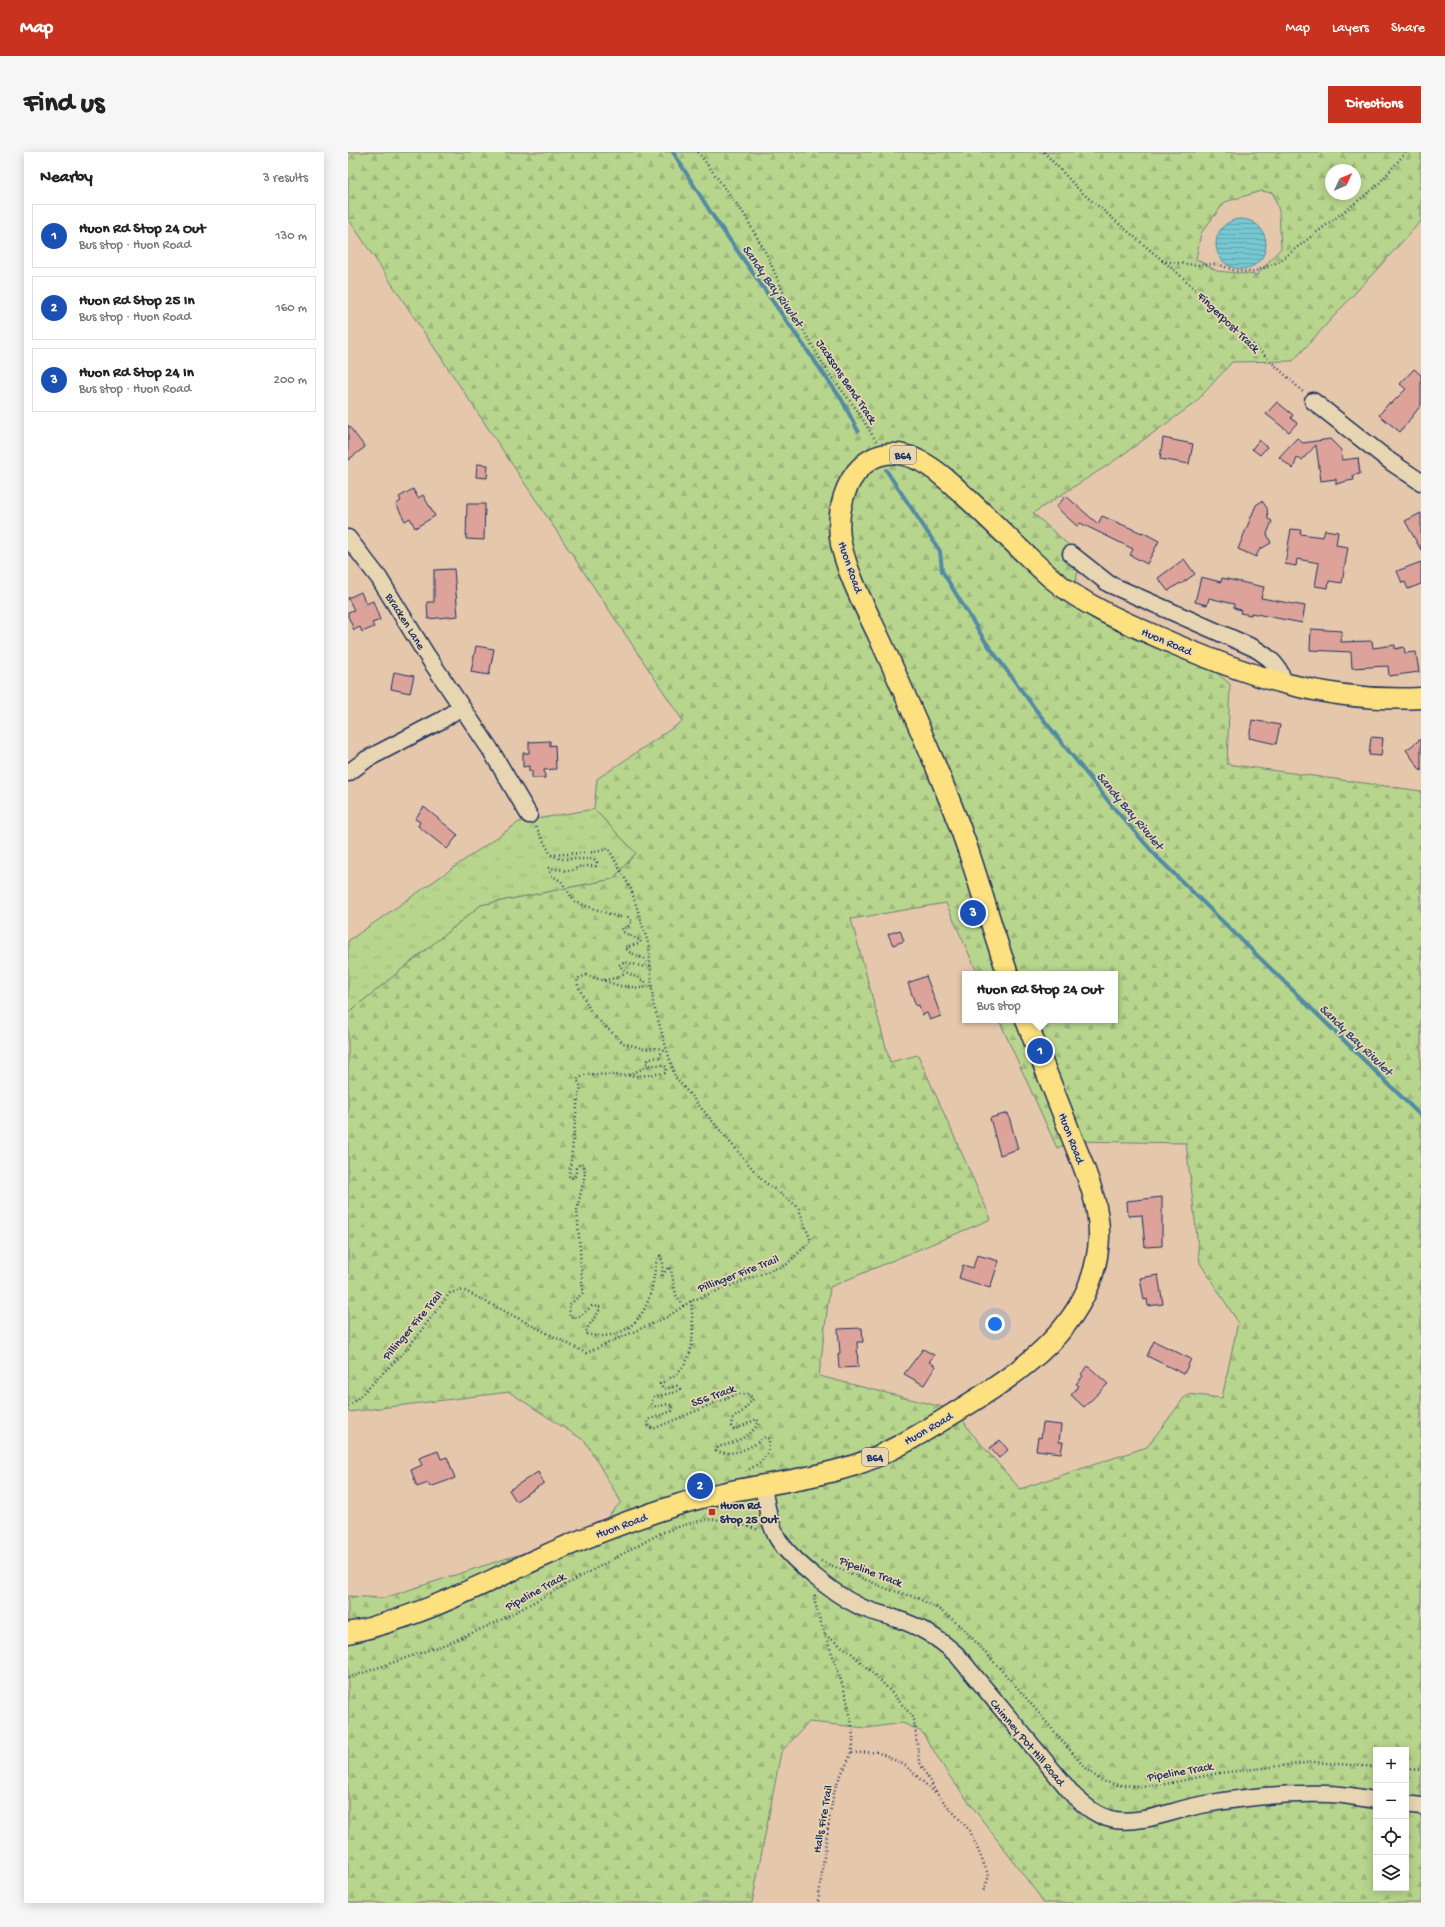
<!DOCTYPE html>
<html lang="en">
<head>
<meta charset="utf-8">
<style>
  :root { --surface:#fff; --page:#f6f6f6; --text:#222; --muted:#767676; --line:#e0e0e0; --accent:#c8321e }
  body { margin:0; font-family:"Gochi Hand",sans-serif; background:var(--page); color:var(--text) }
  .controls { position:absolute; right:12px; bottom:12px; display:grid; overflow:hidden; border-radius:0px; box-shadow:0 2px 10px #0003 }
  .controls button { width:36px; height:36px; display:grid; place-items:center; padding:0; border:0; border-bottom:1px solid var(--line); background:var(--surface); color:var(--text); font:20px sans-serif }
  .compass { position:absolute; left:977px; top:12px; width:36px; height:36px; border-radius:50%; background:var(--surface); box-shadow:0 2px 10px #0003; rotate:46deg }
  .you { position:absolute; left:647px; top:1172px; width:14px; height:14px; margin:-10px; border:3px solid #fff; border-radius:50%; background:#1a73e8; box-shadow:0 0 0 6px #1a73e833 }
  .badge { display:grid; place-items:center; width:26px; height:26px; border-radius:50%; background:var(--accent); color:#fff; font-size:13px; font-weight:700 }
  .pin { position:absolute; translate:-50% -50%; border:2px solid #fff; box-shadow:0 1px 4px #0006 }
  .popup { position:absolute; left:614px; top:819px; width:156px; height:52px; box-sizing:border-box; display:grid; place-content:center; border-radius:0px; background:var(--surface); filter:drop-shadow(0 1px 3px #0005); font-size:13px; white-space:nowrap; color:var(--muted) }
  .popup b { font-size:15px; color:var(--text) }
  .popup::after { content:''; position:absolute; left:50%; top:100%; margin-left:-8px; border:8px solid transparent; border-top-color:var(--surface) }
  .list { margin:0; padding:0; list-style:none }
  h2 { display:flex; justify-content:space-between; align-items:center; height:52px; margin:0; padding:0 16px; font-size:17px }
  h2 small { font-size:13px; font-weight:400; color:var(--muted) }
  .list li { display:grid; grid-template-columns:26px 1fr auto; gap:12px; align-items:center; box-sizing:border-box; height:64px; margin:0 8px 8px; padding:0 8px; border:1px solid var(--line); border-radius:0px }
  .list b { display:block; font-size:15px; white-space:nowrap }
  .list p { margin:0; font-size:13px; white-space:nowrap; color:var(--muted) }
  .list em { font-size:13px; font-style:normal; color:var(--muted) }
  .icon { flex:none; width:22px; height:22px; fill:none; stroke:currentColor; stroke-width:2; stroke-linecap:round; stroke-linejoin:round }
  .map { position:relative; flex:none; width:1073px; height:1751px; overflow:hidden; border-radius:0px }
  header { display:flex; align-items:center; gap:24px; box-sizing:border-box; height:56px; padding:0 20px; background:var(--accent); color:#fff }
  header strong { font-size:19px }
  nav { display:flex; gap:22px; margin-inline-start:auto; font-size:14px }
  .intro { display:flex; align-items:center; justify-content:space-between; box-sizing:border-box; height:96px; padding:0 24px }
  h1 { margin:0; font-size:28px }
  .button { padding:10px 18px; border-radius:0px; background:var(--accent); color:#fff; font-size:14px; font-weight:700 }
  main { display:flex; gap:24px; padding:0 24px }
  aside { flex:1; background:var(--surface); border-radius:0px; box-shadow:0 2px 10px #0003 }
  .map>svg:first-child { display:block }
  .grass { fill:url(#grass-tufts); stroke:#6a8276 }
  .forest { fill:url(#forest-firs); stroke:#6a8276; fill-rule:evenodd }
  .water { fill:url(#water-rules); stroke:#528ba4 }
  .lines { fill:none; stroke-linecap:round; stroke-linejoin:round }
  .stream { stroke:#528ba4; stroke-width:4 }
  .building { fill:#dda39b; stroke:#1b2f5e }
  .minor-casing { stroke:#1b2f5e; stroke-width:19 }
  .major-casing { stroke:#1b2f5e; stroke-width:23 }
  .path { stroke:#1b2f5e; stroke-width:2.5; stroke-dasharray:1 3; stroke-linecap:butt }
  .minor { stroke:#e8d6b3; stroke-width:16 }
  .major { stroke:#fde080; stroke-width:20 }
  .poi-dot { fill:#c8321e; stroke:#e8d6b3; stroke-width:1.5 }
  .labels { text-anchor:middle; stroke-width:3.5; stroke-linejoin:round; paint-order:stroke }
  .shield { fill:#e8d6b3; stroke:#586178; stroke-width:1 }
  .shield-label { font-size:11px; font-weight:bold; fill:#1b2f5e }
  .street-label { font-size:12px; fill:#1b2f5e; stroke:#e8d6b3 }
  .poi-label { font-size:12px; font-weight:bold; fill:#1b2f5e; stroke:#e8d6b3; text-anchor:start }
  .water-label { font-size:13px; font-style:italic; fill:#29466f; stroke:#e8d6b3 }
</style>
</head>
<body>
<header>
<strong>Map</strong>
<nav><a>Map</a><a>Layers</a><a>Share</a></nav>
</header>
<div class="intro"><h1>Find us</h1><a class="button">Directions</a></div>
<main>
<aside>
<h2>Nearby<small>3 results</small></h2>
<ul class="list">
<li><span class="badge" style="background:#1a4fb4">1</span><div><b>Huon Rd Stop 24 Out</b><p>Bus stop · Huon Road</p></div><em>130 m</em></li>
<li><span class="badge" style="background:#1a4fb4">2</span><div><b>Huon Rd Stop 25 In</b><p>Bus stop · Huon Road</p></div><em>160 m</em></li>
<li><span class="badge" style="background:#1a4fb4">3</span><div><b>Huon Rd Stop 24 In</b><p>Bus stop · Huon Road</p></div><em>200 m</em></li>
</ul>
</aside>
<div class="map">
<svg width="1073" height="1751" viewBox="0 0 1073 1751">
  <defs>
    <pattern id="grass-tufts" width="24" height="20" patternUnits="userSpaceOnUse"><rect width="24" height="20" fill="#b8d58d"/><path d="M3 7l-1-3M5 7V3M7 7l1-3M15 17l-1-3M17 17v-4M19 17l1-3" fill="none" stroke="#9eb77c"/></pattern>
    <pattern id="forest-firs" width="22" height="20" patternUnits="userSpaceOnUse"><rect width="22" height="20" fill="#b8d58d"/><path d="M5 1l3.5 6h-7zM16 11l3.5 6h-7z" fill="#9eb77c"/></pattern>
    <pattern id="water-rules" width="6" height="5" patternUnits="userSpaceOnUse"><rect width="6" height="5" fill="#77c8d2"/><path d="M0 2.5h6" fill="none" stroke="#61a3ae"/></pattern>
  </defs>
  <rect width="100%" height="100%" fill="#e5c7ac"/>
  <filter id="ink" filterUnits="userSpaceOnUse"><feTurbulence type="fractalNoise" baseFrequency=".025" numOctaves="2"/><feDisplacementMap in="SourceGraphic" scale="8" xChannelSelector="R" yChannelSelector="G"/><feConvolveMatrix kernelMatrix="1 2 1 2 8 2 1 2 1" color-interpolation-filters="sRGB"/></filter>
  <g filter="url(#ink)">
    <path class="grass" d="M246,657L288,701L265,727L133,753L0,861V789L171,670Z"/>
    <path class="forest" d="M0,0H1073V69L945,209L884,210L847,251L763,311L685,361L733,404L725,443L844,500L882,532L879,612L1073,639V1751H694L692,1745L602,1625L574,1580L555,1571L519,1576L461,1570L433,1600L404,1751H0V1444L36,1446L166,1404L242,1385L273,1350L237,1289L161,1240L0,1260V861L133,753L265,727L288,701L246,657L249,627L335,569L0,66ZM983,18H1007V42H983ZM913,39L925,41L931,59L933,96L909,123L869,119L848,107L853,81L877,50ZM598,751L630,822H767V868H651L709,996L726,989L838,991L852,1111L890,1170L874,1246L839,1242L799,1295L672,1337L621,1278L610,1259L471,1224L482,1135L643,1067L570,903L542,910L503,767ZM1028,1598H1058V1736H1028Z"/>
    <circle class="water" cx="893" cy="92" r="25"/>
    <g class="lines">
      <g class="stream">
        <path d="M325,0L365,64L494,248L510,279"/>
        <path d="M538,318L592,399L594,419L637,489L688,558L765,655L809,705L1073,964"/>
      </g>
    </g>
    <g class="building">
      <path d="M1066,217L1073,223V253L1052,280L1031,263L1041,251L1043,252L1058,237L1052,232Z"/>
      <path d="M929,250L945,263L943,266L949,271L941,280L918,262Z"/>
      <path d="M0,273L17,295L0,308Z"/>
      <path d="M815,286L845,292L841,312L812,307Z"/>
      <path d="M949,286L955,291L982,287L993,298L994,308L1010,306L1012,322L1005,323L1006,328L1000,329L988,332V327L973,329L968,293L954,308L949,306L945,317L931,305Z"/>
      <path d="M911,288L919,295L912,303L904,297Z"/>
      <path d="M129,312L140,313L139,326L128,325Z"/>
      <path d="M65,337L70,346L75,343L87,364L67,376L62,366L57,369L48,352L53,349L51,345Z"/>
      <path d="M718,344L750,372L754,364L794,381V380L811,389L799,412L782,403L785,397L732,371L729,374L708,355Z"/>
      <path d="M914,349L919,356L920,367L924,369L919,382L923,391L911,398L908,405L890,397L908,353Z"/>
      <path d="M119,352H137L136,388L118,387Z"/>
      <path d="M1073,361V398L1057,369Z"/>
      <path d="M943,377L953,378L952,382L975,385L977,378L990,380L988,393L1000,395L994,431L981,429L980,436L967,434L971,411L949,407L948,414L937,412Z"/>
      <path d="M836,407L847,422L833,432L832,431L820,439L810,426Z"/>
      <path d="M1073,410V432L1060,437L1057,430L1054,431L1049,419Z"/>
      <path d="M106,417L110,464L80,467L79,450H86V418Z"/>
      <path d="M853,425L873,430L874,426L916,435L913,446L957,454L954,471L903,461V463L892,461L893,458L886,456V452L861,446L859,453L847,450Z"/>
      <path d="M13,440L18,452L25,449L32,468L24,471L26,475L14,480L12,475L6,478L0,464V460L6,458L0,446Z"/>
      <path d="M963,477L994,479L993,490L1024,489L1025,496L1047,493V497L1056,495L1057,501L1068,500L1071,520L1041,524L1040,514L1004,516L1003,500L962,498Z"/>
      <path d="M128,494L146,497L141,523L123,520Z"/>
      <path d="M46,520L66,524L62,541L43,537Z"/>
      <path d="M904,568L932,573L928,592L901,586Z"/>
      <path d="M1023,585L1035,586L1033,604L1021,603Z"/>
      <path d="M1073,587V619L1058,598Z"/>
      <path d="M202,589V594L207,593L208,617L196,618L197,626H184V619H181V614L175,615V601H181V590Z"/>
      <path d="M76,655L110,683L99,697L70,674L72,670L67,667Z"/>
      <path d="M552,778L556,789L545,793L540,782Z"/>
      <path d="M578,824L593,864L582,868L579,861L574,863L571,853L568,854L560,831Z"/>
      <path d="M660,961L670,997L652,1003L642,966Z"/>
      <path d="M814,1045V1094L797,1095L794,1063L780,1064L779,1049Z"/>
      <path d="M629,1103L651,1109L642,1136L611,1126L615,1113L625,1116Z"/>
      <path d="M810,1123L815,1152L800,1154L799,1147L796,1148L792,1126Z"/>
      <path d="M514,1176L515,1190H509L510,1215L491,1216L490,1202L492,1201L490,1177Z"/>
      <path d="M806,1189L843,1207L836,1222L799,1204Z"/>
      <path d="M575,1197L586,1203L581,1210L588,1214L576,1233L556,1222Z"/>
      <path d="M740,1214L760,1232L736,1255L723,1243L731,1234L728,1232L735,1224L733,1222Z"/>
      <path d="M695,1271L713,1273L711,1290H715L713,1301L688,1298L690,1285L693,1286Z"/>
      <path d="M652,1288L660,1298L651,1306L642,1296Z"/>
      <path d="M90,1299L93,1307L99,1305L107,1326L82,1335L80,1331L69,1335L63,1318L74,1313L71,1306Z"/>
      <path d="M190,1320L196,1331L168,1349L161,1338Z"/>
    </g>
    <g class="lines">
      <g class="minor-casing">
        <g id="minor">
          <path d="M965,249L1043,310L1073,330"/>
          <path d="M0,386L31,426L78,502L142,597L181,663"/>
          <path d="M723,402L761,432L906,496C921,505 933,514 936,532"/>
          <path d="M0,621L19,607L94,568L113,555"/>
          <path d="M415,1334C418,1351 421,1372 430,1387C443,1408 486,1442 509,1453C521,1460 536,1462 549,1467C571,1474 592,1487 609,1503L726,1644C738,1655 750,1665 767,1668C796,1672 825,1658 853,1653C895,1645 938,1641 980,1642C996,1642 1012,1646 1028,1648"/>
          <path d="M1058,1652L1073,1654"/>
        </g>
      </g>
      <g class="major-casing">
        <g id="major">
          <path d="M660,822C645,781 634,739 620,698C610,668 598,639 586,610C568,568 550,526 531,485C517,455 500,424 493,392C483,341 517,279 574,310C591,319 606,334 620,347C648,373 674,400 702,425C734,452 771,468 810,485C896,523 977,551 1073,546"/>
          <path d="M0,1481C67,1467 126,1436 187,1408C233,1387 281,1368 329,1353C386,1334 447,1332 504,1314C539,1303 572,1282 603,1263C670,1222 748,1173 751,1085C752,1048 734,1012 721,978C707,941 692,905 678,868"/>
        </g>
      </g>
      <g class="path">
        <path d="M350,0L396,62L420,105L440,152L479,219L509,258L528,289"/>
        <path d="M696,0L732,39L833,124L955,240"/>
        <path d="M814,109L847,113L870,112L887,119L905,120L930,110L1028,35L1058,0"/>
        <path d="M203,703L213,707H246L249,710L248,714H234L222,719L201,716L203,723L213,729L227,750L270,765L279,764L284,769L280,775L274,776L275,780L293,789L290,792L277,795L281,800L297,807L299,812L296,815L278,810L271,813L278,820L297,830L299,835L294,836L272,834L238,823L229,827L230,834L244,862L275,891L297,897L310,896L315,898L311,905L301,907L298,911L302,913H316L319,916L317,921L291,924L239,922L229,927L233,935L230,945L221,1025L225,1026L228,1023V1016L233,1011L236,1015L237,1022L229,1057L235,1141L221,1153L222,1165L230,1166L244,1154L252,1155C250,1166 239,1171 238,1182C266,1189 289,1177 300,1149C305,1137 306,1120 309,1107L312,1104L315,1110L314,1125L320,1115L323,1118L328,1143L336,1155"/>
        <path d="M256,828L269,826L278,820"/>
        <path d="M281,923L302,913"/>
        <path d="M343,1149C345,1172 349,1203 330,1220C325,1225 318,1228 312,1232L315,1237L329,1234L332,1237L328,1240L306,1245L303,1251L308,1255L320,1252L325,1254L324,1259L300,1268L299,1273L305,1277L388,1242H401L405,1247L395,1259L384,1267L383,1274L386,1278L409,1267L411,1270C403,1285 386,1291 370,1295L368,1299C386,1305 403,1296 417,1285L421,1287C422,1305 413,1311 398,1319"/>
        <path d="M0,1254L5,1251L58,1198L102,1141L115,1138L238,1201L319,1165L343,1149L439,1112L463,1089L450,1055L414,1028L327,925L305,851L301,794L283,737L260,696L249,700L203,703L188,675"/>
        <path d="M473,1409L542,1438L567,1445L589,1456L614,1475L667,1533L738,1617L754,1629L770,1633L792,1634L818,1632L871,1621L966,1610L1028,1615"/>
        <path d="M467,1443L466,1447C478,1494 502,1537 505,1586C506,1606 491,1621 486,1640C479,1676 475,1714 470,1751"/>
        <path d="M477,1483L502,1500L535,1531L566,1566L571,1609L589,1642L622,1679L641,1724L635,1740"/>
        <path d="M0,1526L101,1491L149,1470L313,1381C355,1366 367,1362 410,1378"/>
        <path d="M504,1601L529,1600L557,1613L587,1641"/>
        <path d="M1058,1617L1073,1618"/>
      </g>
      <use href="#minor" class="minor"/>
      <use href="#major" class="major"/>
    </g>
  </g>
  <rect class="poi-dot" x="360" y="1356" width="8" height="8" rx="2"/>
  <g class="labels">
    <g class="shield">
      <rect x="542" y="294" width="26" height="18" rx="3"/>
      <rect x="514" y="1296" width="26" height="18" rx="3"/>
    </g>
    <g class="shield-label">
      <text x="555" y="307">B64</text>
      <text x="527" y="1309">B64</text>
    </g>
    <g class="street-label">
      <text transform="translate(881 170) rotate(44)" y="4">Fingerpost Track</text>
      <text transform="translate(499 229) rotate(56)" y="4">Jacksons Bend Track</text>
      <text transform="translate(503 415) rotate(71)" y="4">Huon Road</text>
      <text transform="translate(58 469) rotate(58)" y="4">Bracken Lane</text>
      <text transform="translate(819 489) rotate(23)" y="4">Huon Road</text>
      <text transform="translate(724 986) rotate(69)" y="4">Huon Road</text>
      <text transform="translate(390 1121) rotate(-21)" y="4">Pillinger Fire Trail</text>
      <text transform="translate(64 1173) rotate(-50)" y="4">Pillinger Fire Trail</text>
      <text transform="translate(365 1243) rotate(-20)" y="4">S56 Track</text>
      <text transform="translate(580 1276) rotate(-30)" y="4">Huon Road</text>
      <text transform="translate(273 1373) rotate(-20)" y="4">Huon Road</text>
      <text transform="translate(523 1419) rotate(21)" y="4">Pipeline Track</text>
      <text transform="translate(187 1439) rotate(-29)" y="4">Pipeline Track</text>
      <text transform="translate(680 1590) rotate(50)" y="4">Chimney Pot Hill Road</text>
      <text transform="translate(832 1619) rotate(-10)" y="4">Pipeline Track</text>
      <text transform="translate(474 1667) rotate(-80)" y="4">Halls Fire Trail</text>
    </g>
    <g class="poi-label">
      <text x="372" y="1357">Huon Rd<tspan x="372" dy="14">Stop 25 Out</tspan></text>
    </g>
    <g class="water-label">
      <text transform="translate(426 133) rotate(55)" y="5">Sandy Bay Rivulet</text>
      <text transform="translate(783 658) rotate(50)" y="5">Sandy Bay Rivulet</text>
      <text transform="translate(1009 887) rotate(44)" y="5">Sandy Bay Rivulet</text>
    </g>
  </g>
</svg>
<div class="controls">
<button>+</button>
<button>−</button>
<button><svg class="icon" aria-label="locate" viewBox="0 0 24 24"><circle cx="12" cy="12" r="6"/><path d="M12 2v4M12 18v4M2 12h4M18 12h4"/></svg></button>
<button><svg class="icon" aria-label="layers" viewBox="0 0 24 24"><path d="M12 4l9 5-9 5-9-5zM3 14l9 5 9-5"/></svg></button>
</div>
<svg class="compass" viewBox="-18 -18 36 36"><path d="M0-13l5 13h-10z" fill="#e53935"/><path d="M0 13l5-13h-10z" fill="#767676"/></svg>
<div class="you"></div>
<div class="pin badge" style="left:692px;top:899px;background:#1a4fb4">1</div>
<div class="popup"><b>Huon Rd Stop 24 Out</b>Bus stop</div>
<div class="pin badge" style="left:352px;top:1334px;background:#1a4fb4">2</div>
<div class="pin badge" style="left:625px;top:761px;background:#1a4fb4">3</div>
</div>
</main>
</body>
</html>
